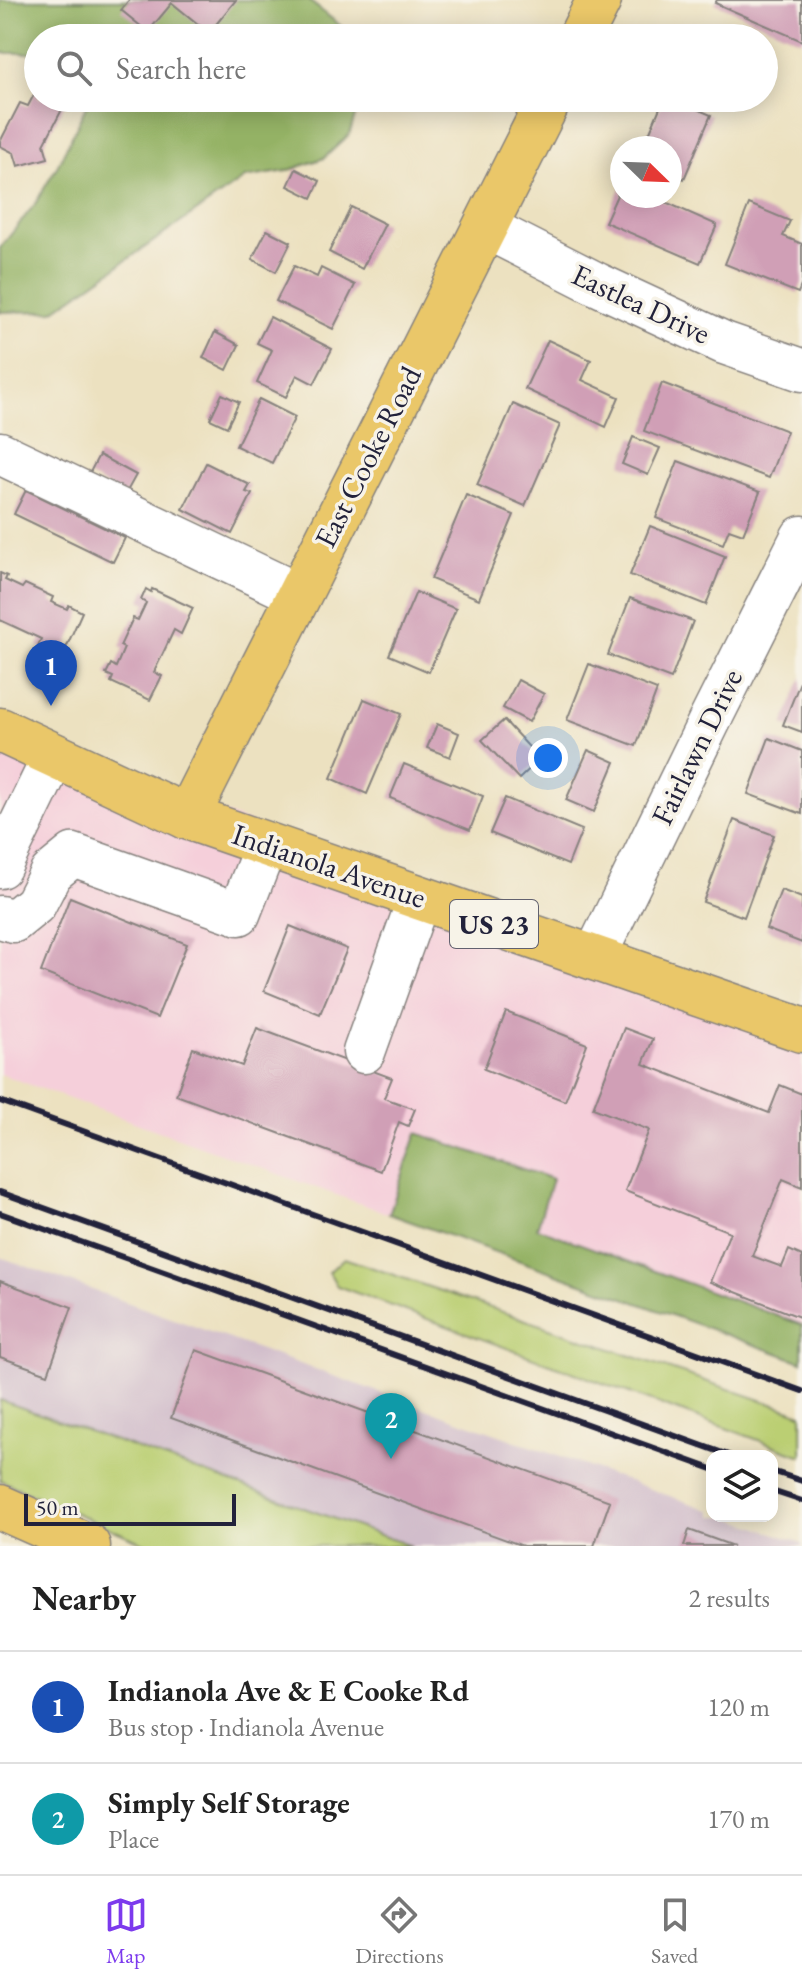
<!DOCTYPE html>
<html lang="en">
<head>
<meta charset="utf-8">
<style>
  :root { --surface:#fff; --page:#f2f2f2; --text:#222; --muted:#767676; --line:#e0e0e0; --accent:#7c3aed }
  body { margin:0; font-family:"EB Garamond",serif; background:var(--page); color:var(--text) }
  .controls { position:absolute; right:24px; bottom:24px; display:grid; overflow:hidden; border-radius:16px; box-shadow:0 4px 20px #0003 }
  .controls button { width:72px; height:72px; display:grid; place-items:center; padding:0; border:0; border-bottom:2px solid var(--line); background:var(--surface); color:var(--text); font:40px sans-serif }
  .compass { position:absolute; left:610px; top:136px; width:72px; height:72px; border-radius:50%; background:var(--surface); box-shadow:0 4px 20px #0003; rotate:113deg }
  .scale { position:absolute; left:24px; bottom:20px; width:212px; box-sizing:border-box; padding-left:8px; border:4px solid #22223b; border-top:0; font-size:22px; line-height:28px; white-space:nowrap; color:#22223b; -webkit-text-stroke:6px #f7f3e8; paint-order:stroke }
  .you { position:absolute; left:548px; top:758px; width:28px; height:28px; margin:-20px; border:6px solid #fff; border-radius:50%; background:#1a73e8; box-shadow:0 0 0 12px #1a73e833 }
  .badge { display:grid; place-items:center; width:52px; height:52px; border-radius:50%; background:var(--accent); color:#fff; font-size:26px; font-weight:700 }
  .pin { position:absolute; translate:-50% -66px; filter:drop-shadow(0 2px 4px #0008) }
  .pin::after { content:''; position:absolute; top:42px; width:28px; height:24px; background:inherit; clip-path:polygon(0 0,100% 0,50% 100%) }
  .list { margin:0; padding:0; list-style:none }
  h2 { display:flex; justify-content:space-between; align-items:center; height:104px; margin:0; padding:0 32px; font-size:34px }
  h2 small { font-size:26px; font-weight:400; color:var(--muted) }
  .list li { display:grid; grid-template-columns:52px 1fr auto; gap:24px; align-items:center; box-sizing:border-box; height:112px; padding:0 32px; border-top:2px solid var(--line) }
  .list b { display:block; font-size:30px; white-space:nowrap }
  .list p { margin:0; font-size:26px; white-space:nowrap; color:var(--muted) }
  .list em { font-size:26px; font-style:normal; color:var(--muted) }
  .icon { flex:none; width:44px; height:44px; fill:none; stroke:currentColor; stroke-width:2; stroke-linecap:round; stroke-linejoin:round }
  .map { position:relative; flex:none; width:802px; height:1546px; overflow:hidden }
  .search { position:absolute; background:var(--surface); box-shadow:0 4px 20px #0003; left:24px; right:24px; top:24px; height:88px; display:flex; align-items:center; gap:20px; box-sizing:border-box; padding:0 28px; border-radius:44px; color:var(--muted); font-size:30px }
  .sheet { height:328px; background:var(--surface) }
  nav { display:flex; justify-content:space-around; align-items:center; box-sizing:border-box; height:112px; border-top:2px solid var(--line); background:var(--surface); font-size:22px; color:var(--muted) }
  nav a { display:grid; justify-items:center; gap:4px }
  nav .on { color:var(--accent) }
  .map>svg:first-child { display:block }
  .built { fill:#f5cfda }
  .industrial { fill:#d1bdcb }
  .green { fill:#bbcf73; stroke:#6e7857; stroke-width:2 }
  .forest { fill:#94b265; stroke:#5b6a50; stroke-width:2 }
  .building { fill:#d09fb6 }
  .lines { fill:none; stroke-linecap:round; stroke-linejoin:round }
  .minor-casing { stroke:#87827e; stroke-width:45 }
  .major-casing { stroke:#87827e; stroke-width:47 }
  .highway-casing { stroke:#87827e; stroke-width:47 }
  .minor { stroke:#fff; stroke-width:42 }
  .major { stroke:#eac769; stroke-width:44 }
  .highway { stroke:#eac769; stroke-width:44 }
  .rail { stroke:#22223b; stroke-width:6 }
  .labels { text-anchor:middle; stroke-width:7; stroke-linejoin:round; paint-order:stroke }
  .shield { fill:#f7f3e8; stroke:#62616f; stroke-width:2 }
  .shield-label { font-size:28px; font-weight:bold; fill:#22223b }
  .street-label { font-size:30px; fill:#22223b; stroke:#f7f3e8 }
</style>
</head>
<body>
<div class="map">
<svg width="802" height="1546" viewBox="0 0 802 1546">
  <rect width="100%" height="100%" fill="#f7f3e8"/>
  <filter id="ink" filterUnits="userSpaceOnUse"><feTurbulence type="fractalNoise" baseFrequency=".0125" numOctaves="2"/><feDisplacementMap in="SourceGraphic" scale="16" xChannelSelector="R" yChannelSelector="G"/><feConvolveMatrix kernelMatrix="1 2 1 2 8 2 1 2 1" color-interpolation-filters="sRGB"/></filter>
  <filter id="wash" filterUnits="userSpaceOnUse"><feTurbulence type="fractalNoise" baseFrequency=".006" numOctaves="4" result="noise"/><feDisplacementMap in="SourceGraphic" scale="32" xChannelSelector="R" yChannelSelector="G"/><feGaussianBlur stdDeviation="1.8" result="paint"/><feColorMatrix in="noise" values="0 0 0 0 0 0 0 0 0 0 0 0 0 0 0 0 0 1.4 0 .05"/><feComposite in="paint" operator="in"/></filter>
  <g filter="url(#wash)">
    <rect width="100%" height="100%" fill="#ece1c0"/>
    <path class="built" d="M0,728L802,1032V1325L536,1228L417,1133L389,1214L0,1074Z"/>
    <path class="industrial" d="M0,1257L712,1511V1516H725L802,1543V1546H411L0,1400Z"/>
    <g class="green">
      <path d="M344,1258L802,1414V1456L337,1286L329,1272Z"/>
      <path d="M0,1400L411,1546H150L0,1480Z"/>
    </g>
    <g class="forest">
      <path d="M0,0H308L341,26L345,38H38V53H0Z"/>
      <path d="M90,98H361L349,135L324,158L287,171L245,178L53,311L0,312V248L35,204L58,165Z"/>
      <path d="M417,1133L552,1179L537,1228L802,1325V1362L389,1214Z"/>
    </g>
    <g id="blocks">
      <g class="building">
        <path d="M129,0H236L209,33L172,3L148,32L121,10Z"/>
        <path d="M717,0H802V41L715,3Z"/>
        <path d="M707,29L728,38H703Z"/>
        <path d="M38,87V98H68L44,144L48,158L18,166L14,153L0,146V142L20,103L28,106Z"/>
        <path d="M664,98H671L711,115L684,179L670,173V148H643Z"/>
        <path d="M296,169L320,181L312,198L288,186Z"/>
        <path d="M622,184V196H652L717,225L700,263L605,222Z"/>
        <path d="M749,204L790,221L783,236L802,244V283L798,293L725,264Z"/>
        <path d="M351,207L385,224L362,269L329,252Z"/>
        <path d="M267,230L291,242L276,272L252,259Z"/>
        <path d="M294,266L317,277L321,268L355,285L333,329L276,301Z"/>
        <path d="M270,317L332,349L314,384L297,375L286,397L257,383L272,350L257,343Z"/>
        <path d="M215,332L239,345L227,370L203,358Z"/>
        <path d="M548,340L591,360L582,380L619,397L606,427L525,389Z"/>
        <path d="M662,383L787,431L769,478L644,431Z"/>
        <path d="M222,394L239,402L227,427L210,419Z"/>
        <path d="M259,399L295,417L272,463L236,446Z"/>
        <path d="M513,404L560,425L525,506L477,485Z"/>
        <path d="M633,437L660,448L648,475L622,464Z"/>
        <path d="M99,455L136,475L125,495L88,476Z"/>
        <path d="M678,461L760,492L743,534L729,529L723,544L656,518Z"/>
        <path d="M206,463L250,485L246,492L252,494L232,534L183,509Z"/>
        <path d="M26,490L125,538L113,562L14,514Z"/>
        <path d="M466,495L514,515L479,599L431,579Z"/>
        <path d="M650,526L725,556L706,605L630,575Z"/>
        <path d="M0,573L7,576L5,580L22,588L25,584L53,597L51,602L67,609L69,605L82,612L62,657L38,646L41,639L0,620Z"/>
        <path d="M146,589L151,592L152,589L193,608L181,634L174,630L154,672L162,676L150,700L111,682L113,677L106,674L111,664L116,667L124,648L120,646L133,618L138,620L146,603L141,600Z"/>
        <path d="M416,592L456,609L429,672L389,655Z"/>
        <path d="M630,598L693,621L671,679L608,655Z"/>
        <path d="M589,664L657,690L636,746L567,720Z"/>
        <path d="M802,677V732L783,725Z"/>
        <path d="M518,680L544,694L529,722L503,708Z"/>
        <path d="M364,699L401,714L367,794L331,778Z"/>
        <path d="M504,720L540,759L519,779L482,740Z"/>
        <path d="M437,724L459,733L450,757L427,748Z"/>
        <path d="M769,738L802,751V814L748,794Z"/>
        <path d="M588,750L615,762L594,812L566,800Z"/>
        <path d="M404,764L483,796L470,830L390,798Z"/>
        <path d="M505,798L582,830L568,865L490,833Z"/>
        <path d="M734,820L774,835L744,917L703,902Z"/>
        <path d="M781,890L802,898V943L766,929Z"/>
        <path d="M70,897L187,944L157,1018L41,972Z"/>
        <path d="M290,926L347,949L320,1014L264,991Z"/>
        <path d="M506,1012L587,1044L565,1101L484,1069Z"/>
        <path d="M257,1028L392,1078L384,1098L415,1109L408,1126L399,1122L381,1171L176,1095L193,1048L242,1066Z"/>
        <path d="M624,1028L653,1039L643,1064L769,1113L780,1085L802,1094V1187L783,1179L752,1256L782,1267L789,1250L802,1256V1318L710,1282L730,1232L625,1191L649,1130L593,1108Z"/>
        <path d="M0,1281L72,1307L48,1374L0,1357Z"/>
        <path d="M196,1350L610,1501L594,1546H523L171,1418Z"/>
        <path d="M689,1530L733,1546H684Z"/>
      </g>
    </g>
  </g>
  <g filter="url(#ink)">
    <use href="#blocks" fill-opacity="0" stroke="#87827e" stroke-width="2"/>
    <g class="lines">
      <g class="minor-casing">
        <g id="minor">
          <path d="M485,227L597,284L724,343L802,370"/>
          <path d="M0,453L299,595"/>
          <path d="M0,867L54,756"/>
          <path d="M0,917L14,921L35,904L51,873L73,855L239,914L266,845"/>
          <path d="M594,958L709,722L802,537"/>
          <path d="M364,1052L419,898"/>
        </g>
      </g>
      <g class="major-casing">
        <g id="major">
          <path d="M580,38L599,0"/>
          <path d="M0,730L187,817L802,1030"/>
          <path d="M187,817L550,98"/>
        </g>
      </g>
      <g class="highway-casing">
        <path id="highway" d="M0,1507L88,1546"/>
      </g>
      <use href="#minor" class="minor"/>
      <use href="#major" class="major"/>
      <use href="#highway" class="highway"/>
      <g class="rail">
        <path d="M0,1101L802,1391"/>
        <path d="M0,1192L731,1456"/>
        <path d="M0,1213L712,1469"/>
        <path d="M772,1471L802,1481"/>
        <path d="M772,1491L802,1501"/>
      </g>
    </g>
  </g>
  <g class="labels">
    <rect class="shield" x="450" y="900" width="88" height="48" rx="6"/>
    <g class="shield-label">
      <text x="494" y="934">US 23</text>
    </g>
    <g class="street-label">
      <text transform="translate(641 304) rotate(25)" y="10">Eastlea Drive</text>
      <text transform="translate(368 457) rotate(-63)" y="10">East Cooke Road</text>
      <text transform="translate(697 747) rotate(-64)" y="10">Fairlawn Drive</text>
      <text transform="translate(329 866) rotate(19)" y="10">Indianola Avenue</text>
    </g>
  </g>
</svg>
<div class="controls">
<button><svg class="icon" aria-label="layers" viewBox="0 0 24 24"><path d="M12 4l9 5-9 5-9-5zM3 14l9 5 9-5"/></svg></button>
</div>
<svg class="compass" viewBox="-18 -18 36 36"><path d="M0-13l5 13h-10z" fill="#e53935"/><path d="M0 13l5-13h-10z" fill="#767676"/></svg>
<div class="scale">50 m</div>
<div class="you"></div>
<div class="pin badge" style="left:51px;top:706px;background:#1a4fb4">1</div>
<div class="pin badge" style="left:391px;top:1459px;background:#0f9aa8">2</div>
<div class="search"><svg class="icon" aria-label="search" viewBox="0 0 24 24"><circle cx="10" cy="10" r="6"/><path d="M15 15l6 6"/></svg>Search here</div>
</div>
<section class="sheet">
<h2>Nearby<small>2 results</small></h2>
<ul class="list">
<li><span class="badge" style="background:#1a4fb4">1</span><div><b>Indianola Ave &amp; E Cooke Rd</b><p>Bus stop · Indianola Avenue</p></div><em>120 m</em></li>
<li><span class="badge" style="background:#0f9aa8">2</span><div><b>Simply Self Storage</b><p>Place</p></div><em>170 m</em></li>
</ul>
</section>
<nav>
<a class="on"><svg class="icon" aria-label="map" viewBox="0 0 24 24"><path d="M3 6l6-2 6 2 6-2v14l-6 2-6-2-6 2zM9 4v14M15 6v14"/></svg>Map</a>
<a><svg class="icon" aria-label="directions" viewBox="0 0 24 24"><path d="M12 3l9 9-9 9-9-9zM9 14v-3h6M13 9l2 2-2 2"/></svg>Directions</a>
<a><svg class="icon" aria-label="saved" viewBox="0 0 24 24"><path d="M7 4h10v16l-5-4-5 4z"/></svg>Saved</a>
</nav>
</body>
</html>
